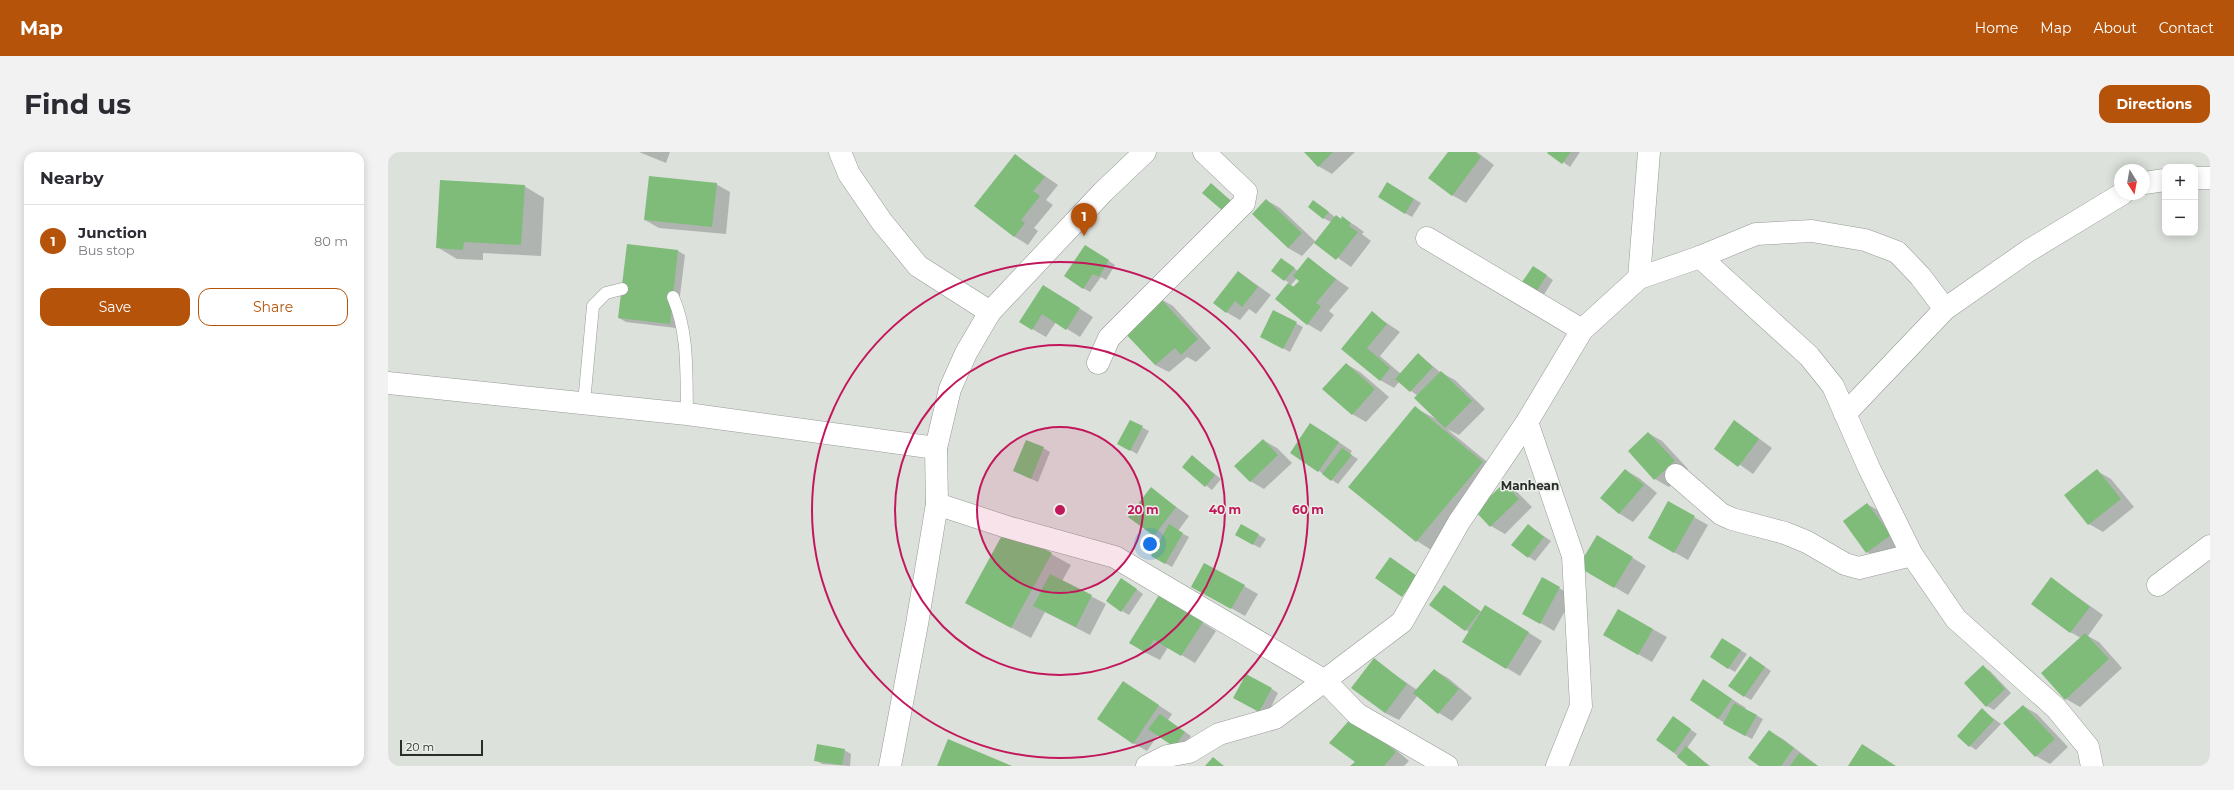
<!DOCTYPE html>
<html lang="en">
<head>
<meta charset="utf-8">
<style>
  :root { --surface:#fff; --page:#f2f2f3; --text:#2b2b33; --muted:#7c7c81; --line:#e1e1e2; --accent:#b45309 }
  body { margin:0; font-family:Montserrat,sans-serif; background:var(--page); color:var(--text) }
  .controls { position:absolute; right:12px; top:12px; display:grid; overflow:hidden; border-radius:8px; box-shadow:0 2px 10px #0003 }
  .controls button { width:36px; height:36px; display:grid; place-items:center; padding:0; border:0; border-bottom:1px solid var(--line); background:var(--surface); color:var(--text); font:20px sans-serif }
  .compass { position:absolute; left:1726px; top:12px; width:36px; height:36px; border-radius:50%; background:var(--surface); box-shadow:0 2px 10px #0003; rotate:169deg }
  .scale { position:absolute; left:12px; bottom:10px; width:83px; box-sizing:border-box; padding-left:4px; border:2px solid #2b2d2b; border-top:0; font-size:11px; line-height:14px; white-space:nowrap; color:#2b2d2b; -webkit-text-stroke:3px #eaefe9; paint-order:stroke }
  .you { position:absolute; left:762px; top:392px; width:14px; height:14px; margin:-10px; border:3px solid #fff; border-radius:50%; background:#1a73e8; box-shadow:0 0 0 6px #1a73e833 }
  .badge { display:grid; place-items:center; width:26px; height:26px; border-radius:50%; background:var(--accent); color:#fff; font-size:13px; font-weight:700 }
  .pin { position:absolute; translate:-50% -33px; filter:drop-shadow(0 1px 2px #0008) }
  .pin::after { content:''; position:absolute; top:21px; width:14px; height:12px; background:inherit; clip-path:polygon(0 0,100% 0,50% 100%) }
  .list { margin:0; padding:0; list-style:none }
  h2 { display:flex; justify-content:space-between; align-items:center; height:52px; margin:0; padding:0 16px; font-size:17px }
  h2 small { font-size:13px; font-weight:400; color:var(--muted) }
  .list li { display:grid; grid-template-columns:26px 1fr auto; gap:12px; align-items:center; box-sizing:border-box; height:72px; padding:0 16px; border-top:1px solid var(--line) }
  .list b { display:block; font-size:15px; white-space:nowrap }
  .list p { margin:0; font-size:13px; white-space:nowrap; color:var(--muted) }
  .list em { font-size:13px; font-style:normal; color:var(--muted) }
  .actions { display:flex; gap:8px; padding:12px 16px }
  .actions a { flex:1; padding:9px 0; border:1px solid var(--accent); border-radius:12px; text-align:center; font-size:14px; color:var(--accent) }
  .actions .main { background:var(--accent); color:#fff }
  .map { position:relative; flex:none; width:1822px; height:614px; overflow:hidden; border-radius:12px }
  header { display:flex; align-items:center; gap:24px; box-sizing:border-box; height:56px; padding:0 20px; background:var(--accent); color:#fff }
  header strong { font-size:19px }
  nav { display:flex; gap:22px; margin-inline-start:auto; font-size:14px }
  .intro { display:flex; align-items:center; justify-content:space-between; box-sizing:border-box; height:96px; padding:0 24px }
  h1 { margin:0; font-size:28px }
  .button { padding:10px 18px; border-radius:12px; background:var(--accent); color:#fff; font-size:14px; font-weight:700 }
  main { display:flex; gap:24px; padding:0 24px }
  aside { flex:1; background:var(--surface); border-radius:12px; box-shadow:0 2px 10px #0003 }
  .map>svg:first-child { display:block }
  .shadow { fill:#0003; fill-rule:evenodd }
  .building { fill:#7fbc7a }
  .lines { fill:none; stroke-linecap:round; stroke-linejoin:round }
  .lane-casing { stroke:#969b96; stroke-width:13 }
  .street-casing { stroke:#969b96; stroke-width:23 }
  .secondary-casing { stroke:#969b96; stroke-width:23 }
  .lane { stroke:#fff; stroke-width:12 }
  .street { stroke:#fff; stroke-width:22 }
  .secondary { stroke:#fff; stroke-width:22 }
  .ring { fill:none; stroke:#c2185b; stroke-width:2 }
  .labels { text-anchor:middle; stroke-width:3; stroke-linejoin:round; paint-order:stroke }
  .quarter-label { font-size:12px; font-weight:bold; fill:#2b2d2b; stroke:#eaefe9 }
  .centre { fill:#c2185b; stroke:#eaefe9; stroke-width:2 }
  .ring-label { font-size:12px; text-anchor:middle; font-weight:bold; fill:#c2185b; stroke:#eaefe9; stroke-width:3; stroke-linejoin:round; paint-order:stroke }
</style>
</head>
<body>
<header>
<strong>Map</strong>
<nav><a>Home</a><a>Map</a><a>About</a><a>Contact</a></nav>
</header>
<div class="intro"><h1>Find us</h1><a class="button">Directions</a></div>
<main>
<aside>
<h2>Nearby<small></small></h2>
<ul class="list">
<li><span class="badge">1</span><div><b>Junction</b><p>Bus stop</p></div><em>80 m</em></li>
</ul>
<div class="actions"><a class="main">Save</a><a>Share</a></div>
</aside>
<div class="map">
<svg width="1822" height="614" viewBox="0 0 1822 614">
  <rect width="100%" height="100%" fill="#dde1dc"/>
  <g class="shadow">
    <path d="M251,0H282L278,11Z"/>
    <path d="M917,0H967L944,22L930,14Z"/>
    <path d="M1061,0H1089L1106,13L1078,51L1064,43Z"/>
    <path d="M1161,0H1192L1182,15Z"/>
    <path d="M627,3L670,33L658,48L665,53L646,76L650,79L640,93L627,85L587,54Z"/>
    <path d="M328,32L342,40L338,82L271,76L257,68Z"/>
    <path d="M823,33L850,54L842,62Z"/>
    <path d="M136,34L156,46L153,104L95,101V108L69,107L49,95Z"/>
    <path d="M1006,35L1033,51L1024,65L1017,61Z"/>
    <path d="M878,48L892,56L928,90L943,70L935,66L932,53L947,65L954,67L955,66L968,74L976,80L974,82L983,89L963,115L927,90L914,104L900,96Z"/>
    <path d="M240,93L290,99L297,103L288,176L238,170L231,166Z"/>
    <path d="M704,98L727,113L718,128L713,125L702,140L695,136Z"/>
    <path d="M893,107L910,119L920,107L961,136L941,159L946,163L933,180L919,172L888,147L901,131L884,119ZM909,126L912,129L906,135L903,133Z"/>
    <path d="M1152,119L1165,128L1152,149L1145,145Z"/>
    <path d="M851,120L883,143L868,162L861,157L852,168L838,160Z"/>
    <path d="M669,142L705,165L692,185L668,170L658,185L632,170Z"/>
    <path d="M771,146L785,154L823,196L808,210L799,205L781,220L767,213Z"/>
    <path d="M886,160L915,175L902,200L880,188Z"/>
    <path d="M984,161L1012,180L992,204L1013,222L1030,202L1052,220L1067,228L1097,257L1071,283L1059,277L1114,322L1048,401L1029,389L961,335L1027,256L1052,269L1030,244L1011,230L1006,236L992,228L954,197Z"/>
    <path d="M958,212L972,220L1001,245L978,270L964,262Z"/>
    <path d="M742,269L761,279L749,302L730,291Z"/>
    <path d="M1347,269L1384,296L1365,322L1328,296Z"/>
    <path d="M936,280L964,299L962,302L970,307L950,332L903,300Z"/>
    <path d="M1260,281L1274,289L1300,317L1281,335L1267,327Z"/>
    <path d="M875,288L889,296L904,311L876,337L862,329Z"/>
    <path d="M655,296L662,300L650,330L626,319Z"/>
    <path d="M804,304L833,327L824,338L795,315Z"/>
    <path d="M1237,318L1251,326L1269,341L1245,370L1232,362L1213,346Z"/>
    <path d="M1709,319L1723,327L1746,355L1715,380L1701,372Z"/>
    <path d="M1116,333L1130,341L1144,355L1117,382L1103,374L1089,359Z"/>
    <path d="M763,337L801,364L790,379L801,385L784,415L764,404L773,387L766,383Z"/>
    <path d="M1281,351L1320,373L1300,408L1261,386Z"/>
    <path d="M1479,352L1493,360L1516,391L1493,408L1479,400Z"/>
    <path d="M853,373L878,387L872,396L848,383Z"/>
    <path d="M618,377L683,413L674,429L718,452L702,483L657,460L643,486L597,462Z"/>
    <path d="M1147,378L1163,389L1147,409L1141,405Z"/>
    <path d="M1210,385L1258,414L1240,443L1191,414Z"/>
    <path d="M817,412L870,442L857,464L804,434Z"/>
    <path d="M1664,427L1715,463L1700,484L1711,490L1734,516L1692,555L1678,547L1693,486L1682,480Z"/>
    <path d="M740,431L755,442L741,463L734,459Z"/>
    <path d="M1056,435L1094,460L1111,462L1154,489L1132,524L1075,490L1081,480L1043,453Z"/>
    <path d="M1171,436L1185,444L1166,479L1149,469Z"/>
    <path d="M785,452L828,479L807,511L780,495L772,508L758,501Z"/>
    <path d="M1230,458L1279,485L1264,510L1216,483Z"/>
    <path d="M1341,491L1359,502L1347,520L1340,516Z"/>
    <path d="M986,508L1029,538L1046,518L1060,526L1084,546L1064,569L1051,561L1030,543L1011,568L997,561Z"/>
    <path d="M1369,509L1383,519L1363,548L1356,544Z"/>
    <path d="M1595,515L1602,519L1623,541L1606,558L1599,554Z"/>
    <path d="M1316,529L1358,556L1357,557L1375,567L1364,587L1343,576L1303,547Z"/>
    <path d="M735,530L784,562L780,568L803,584L793,598L770,583L759,599L745,591Z"/>
    <path d="M884,537L890,541L879,563L853,549Z"/>
    <path d="M1635,554L1649,562L1680,595L1662,612L1648,604Z"/>
    <path d="M1594,558L1613,572L1588,598L1582,594Z"/>
    <path d="M1292,570L1309,582L1299,596L1322,614H1301L1286,601Z"/>
    <path d="M979,573L1021,609L1016,614H963L968,609Z"/>
    <path d="M1381,579L1395,587L1430,614H1372Z"/>
    <path d="M456,598L463,602L462,614L434,612L428,608Z"/>
  </g>
  <g class="building">
    <path d="M916,0H945L930,15Z"/>
    <path d="M1060,0H1087L1093,5L1064,44L1040,26Z"/>
    <path d="M1160,0H1183L1174,12L1159,1Z"/>
    <path d="M627,2L657,25L645,39L652,44L633,68L637,71L626,85L586,54Z"/>
    <path d="M261,24L329,31L324,75L256,68Z"/>
    <path d="M52,28L137,33L133,93L76,90L75,98L48,96Z"/>
    <path d="M999,30L1026,47L1017,62L990,45Z"/>
    <path d="M823,31L843,49L835,59L814,41Z"/>
    <path d="M878,47L914,81L900,96L864,62Z"/>
    <path d="M925,48L941,60L935,67L920,55Z"/>
    <path d="M948,63L953,67L954,64L963,71L961,74L970,80L948,108L926,91Z"/>
    <path d="M239,92L290,98L282,172L230,166Z"/>
    <path d="M697,93L721,108L711,125L705,122L695,137L676,124Z"/>
    <path d="M920,105L948,127L928,151L933,154L919,173L887,147L900,131L905,135L911,129L905,124Z"/>
    <path d="M893,106L907,116L896,129L883,119Z"/>
    <path d="M1145,114L1159,123L1144,146L1130,136Z"/>
    <path d="M850,119L870,135L854,155L847,149L838,161L825,151Z"/>
    <path d="M655,133L692,156L678,178L654,162L644,178L631,170Z"/>
    <path d="M771,145L810,187L793,203L787,196L767,213L734,178Z"/>
    <path d="M885,158L909,170L895,197L872,185Z"/>
    <path d="M984,159L999,172L979,196L1002,216L992,229L953,197Z"/>
    <path d="M1030,201L1045,215L1022,240L1007,227Z"/>
    <path d="M958,211L987,237L964,263L934,237Z"/>
    <path d="M1053,219L1084,249L1057,276L1026,246Z"/>
    <path d="M1027,254L1095,310L1028,390L960,335Z"/>
    <path d="M742,268L755,274L742,299L729,292Z"/>
    <path d="M1346,268L1371,287L1350,315L1326,297Z"/>
    <path d="M922,271L951,290L930,320L902,301Z"/>
    <path d="M1260,280L1287,309L1266,328L1240,299Z"/>
    <path d="M875,287L890,303L862,330L846,314Z"/>
    <path d="M638,288L656,295L643,327L625,319Z"/>
    <path d="M954,296L964,303L943,329L934,322Z"/>
    <path d="M804,303L827,323L817,335L794,315Z"/>
    <path d="M1237,317L1256,333L1231,362L1212,346Z"/>
    <path d="M1709,317L1733,347L1700,373L1676,343Z"/>
    <path d="M1116,331L1131,347L1102,375L1087,359Z"/>
    <path d="M763,335L788,355L766,384L740,365Z"/>
    <path d="M1280,349L1307,364L1286,401L1260,386Z"/>
    <path d="M1479,351L1503,383L1478,401L1455,369Z"/>
    <path d="M781,372L795,381L777,412L763,404Z"/>
    <path d="M853,372L871,382L865,393L847,383Z"/>
    <path d="M1140,372L1156,385L1140,406L1123,393Z"/>
    <path d="M618,376L664,401L623,476L577,451Z"/>
    <path d="M1209,383L1245,405L1226,436L1190,415Z"/>
    <path d="M1002,405L1029,424L1014,445L987,426Z"/>
    <path d="M816,411L857,433L843,457L803,435Z"/>
    <path d="M662,422L704,443L688,475L645,454Z"/>
    <path d="M1154,425L1172,435L1152,472L1134,462Z"/>
    <path d="M1663,425L1702,455L1682,481L1643,452Z"/>
    <path d="M733,426L749,437L733,460L718,449Z"/>
    <path d="M1056,433L1092,459L1077,479L1041,453Z"/>
    <path d="M771,443L815,470L793,504L766,488L758,501L741,491Z"/>
    <path d="M1097,453L1141,480L1118,517L1074,490Z"/>
    <path d="M1230,457L1265,477L1250,503L1215,483Z"/>
    <path d="M1697,481L1721,507L1677,548L1653,521Z"/>
    <path d="M1334,486L1353,498L1340,517L1322,505Z"/>
    <path d="M1362,504L1377,515L1356,545L1340,534Z"/>
    <path d="M986,506L1019,532L997,561L963,536Z"/>
    <path d="M1595,513L1617,537L1598,555L1576,531Z"/>
    <path d="M1046,517L1071,537L1050,562L1025,541Z"/>
    <path d="M858,522L884,536L871,560L845,546Z"/>
    <path d="M1315,527L1344,547L1330,567L1302,548Z"/>
    <path d="M735,529L771,553L745,592L709,567Z"/>
    <path d="M1346,551L1369,563L1357,584L1335,572Z"/>
    <path d="M1635,553L1667,587L1647,605L1615,571Z"/>
    <path d="M1594,556L1606,568L1581,595L1569,584Z"/>
    <path d="M772,562L797,580L786,595L760,577Z"/>
    <path d="M965,564L1008,600L996,614H962L967,610L941,591Z"/>
    <path d="M1285,564L1303,577L1286,601L1268,588Z"/>
    <path d="M1381,578L1406,596L1393,614H1371L1360,606Z"/>
    <path d="M560,587L624,614H549Z"/>
    <path d="M429,592L457,597L454,613L426,609Z"/>
    <path d="M1474,592L1508,614H1460Z"/>
    <path d="M1298,594L1321,614H1300L1289,605Z"/>
    <path d="M1411,601L1430,614H1402Z"/>
    <path d="M825,605L836,614H817Z"/>
  </g>
  <g class="lines">
    <g class="lane-casing">
      <g id="lane">
        <path d="M285,145C301,182 298,222 299,262"/>
        <path d="M196,251L205,154L218,141L234,137"/>
      </g>
    </g>
    <g class="street-casing">
      <g id="street">
        <path d="M452,0L461,22L494,70L530,114L602,160"/>
        <path d="M1807,26H1822"/>
        <path d="M1756,31L1777,28"/>
        <path d="M1039,86L1194,178"/>
        <path d="M1312,105L1421,204L1445,234L1481,316L1524,403L1568,467L1668,556L1700,595L1704,614"/>
        <path d="M1251,126L1261,0"/>
        <path d="M710,211L721,186L856,51L858,40L816,0"/>
        <path d="M1457,262L1557,157"/>
        <path d="M1139,270L1185,404L1193,554L1169,614"/>
        <path d="M548,296L562,237L578,201L602,160L715,40L757,0"/>
        <path d="M1288,323L1333,362L1344,367L1397,381L1419,390L1457,412L1471,416L1524,403"/>
        <path d="M549,352L619,375L727,405L937,529L969,562L1059,614"/>
        <path d="M1770,433L1822,394"/>
        <path d="M759,614L779,604L801,600L831,582L887,566L1014,470L1071,370L1139,270L1194,178L1251,126L1312,105L1368,82L1424,79L1477,88L1509,100L1532,124L1557,157L1640,99L1734,42"/>
      </g>
    </g>
    <g class="secondary-casing">
      <path id="secondary" d="M0,231L299,262L548,296L549,352L529,472L502,614"/>
    </g>
    <use href="#lane" class="lane"/>
    <use href="#street" class="street"/>
    <use href="#secondary" class="secondary"/>
  </g>
  <circle cx="672" cy="358" r="83" fill="#c2185b" fill-opacity=".12"/>
  <g class="ring">
    <circle cx="672" cy="358" r="83"/>
    <circle cx="672" cy="358" r="165"/>
    <circle cx="672" cy="358" r="248"/>
  </g>
  <g class="labels">
    <g class="quarter-label">
      <text x="1142" y="338">Manhean</text>
    </g>
  </g>
  <circle cx="672" cy="358" r="6" class="centre"/>
  <g class="ring-label">
    <text x="755" y="362">20 m</text>
    <text x="837" y="362">40 m</text>
    <text x="920" y="362">60 m</text>
  </g>
</svg>
<div class="controls">
<button>+</button>
<button>−</button>
</div>
<svg class="compass" viewBox="-18 -18 36 36"><path d="M0-13l5 13h-10z" fill="#e53935"/><path d="M0 13l5-13h-10z" fill="#7c7c81"/></svg>
<div class="scale">20 m</div>
<div class="you"></div>
<div class="pin badge" style="left:696px;top:84px">1</div>
</div>
</main>
</body>
</html>
